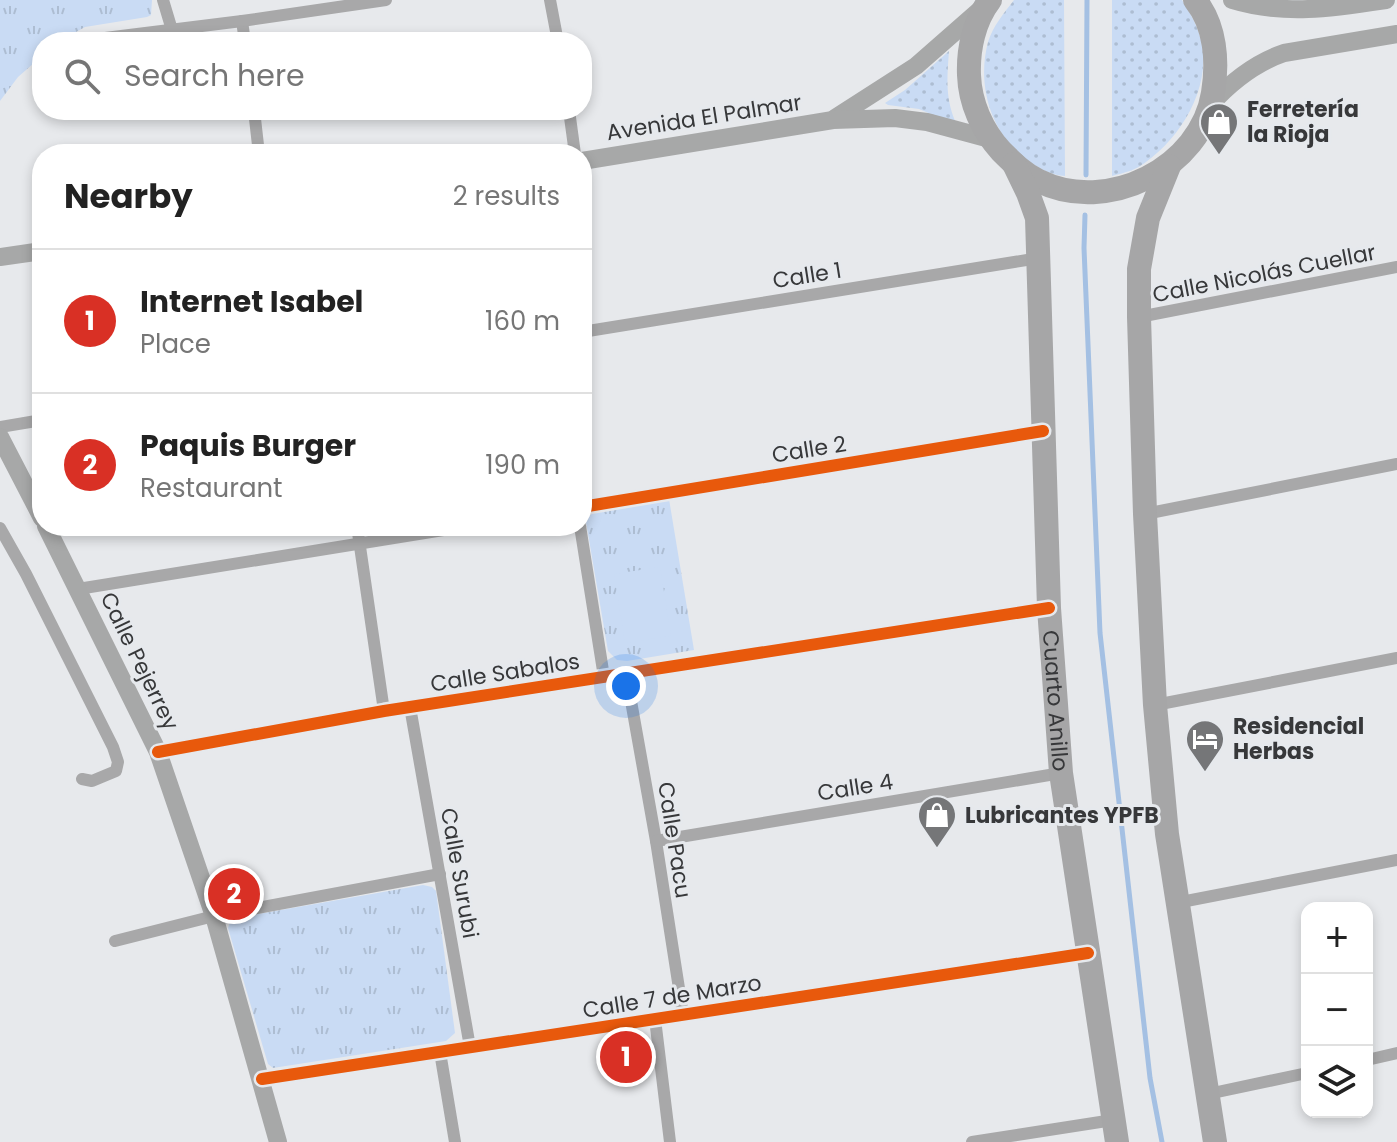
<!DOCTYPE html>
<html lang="en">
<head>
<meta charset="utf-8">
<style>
  :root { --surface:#fff; --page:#f6f6f6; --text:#222; --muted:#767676; --line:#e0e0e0; --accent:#d93025 }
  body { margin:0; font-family:Poppins,sans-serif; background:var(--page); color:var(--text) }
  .controls { position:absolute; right:24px; bottom:24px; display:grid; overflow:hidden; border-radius:16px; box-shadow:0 4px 12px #0003 }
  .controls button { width:72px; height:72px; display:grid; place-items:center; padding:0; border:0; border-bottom:2px solid var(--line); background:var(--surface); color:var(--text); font:40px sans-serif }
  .you { position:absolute; left:626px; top:686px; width:28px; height:28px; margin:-20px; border:6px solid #fff; border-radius:50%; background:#1a73e8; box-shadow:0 0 0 12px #1a73e833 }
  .badge { display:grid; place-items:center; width:52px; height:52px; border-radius:50%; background:var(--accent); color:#fff; font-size:26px; font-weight:700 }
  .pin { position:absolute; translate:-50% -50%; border:4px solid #fff; box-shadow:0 2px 8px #0006 }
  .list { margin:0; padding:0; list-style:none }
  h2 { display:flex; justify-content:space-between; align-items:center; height:104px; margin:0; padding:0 32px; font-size:34px }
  h2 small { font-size:26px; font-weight:400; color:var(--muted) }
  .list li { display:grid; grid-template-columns:52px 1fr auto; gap:24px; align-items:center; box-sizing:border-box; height:144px; padding:0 32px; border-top:2px solid var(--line) }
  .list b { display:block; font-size:30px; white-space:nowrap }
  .list p { margin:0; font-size:26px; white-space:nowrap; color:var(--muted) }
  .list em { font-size:26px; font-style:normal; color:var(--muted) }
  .icon { flex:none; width:44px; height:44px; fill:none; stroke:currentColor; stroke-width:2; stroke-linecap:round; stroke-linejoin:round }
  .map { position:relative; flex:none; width:1397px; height:1142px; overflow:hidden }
  .search { position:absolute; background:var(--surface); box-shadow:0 4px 12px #0003; left:32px; top:32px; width:560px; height:88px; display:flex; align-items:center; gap:20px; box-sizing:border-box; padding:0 28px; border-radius:32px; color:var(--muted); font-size:30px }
  .panel { position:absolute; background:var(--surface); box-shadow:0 4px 12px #0003; left:32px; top:144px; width:560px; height:392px; border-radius:32px }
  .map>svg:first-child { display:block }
  .grass { fill:url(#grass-dots) }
  .park { fill:url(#park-tufts) }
  .pitch { fill:#c9dbf4 }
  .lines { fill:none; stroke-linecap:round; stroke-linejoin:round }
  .stream { stroke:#a4c0e3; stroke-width:5 }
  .street { stroke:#a8a8a9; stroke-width:12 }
  .secondary { stroke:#a7a8a8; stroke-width:18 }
  .highway { stroke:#a6a6a7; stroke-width:24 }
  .cycleway-casing { stroke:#e6e9ed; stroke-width:17 }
  .cycleway { stroke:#e8590c; stroke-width:12 }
  .labels { text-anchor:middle; stroke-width:6; stroke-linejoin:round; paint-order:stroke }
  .poi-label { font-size:22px; font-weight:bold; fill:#37383a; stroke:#e6e9ed; text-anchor:start }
  .street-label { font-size:22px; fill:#37383a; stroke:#e6e9ed }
</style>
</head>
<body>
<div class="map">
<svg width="1397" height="1142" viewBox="0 0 1397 1142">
  <defs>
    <pattern id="grass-dots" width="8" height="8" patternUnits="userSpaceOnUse" patternTransform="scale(2)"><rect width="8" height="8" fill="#c9dbf4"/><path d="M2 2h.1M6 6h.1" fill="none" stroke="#adbdd2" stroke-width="1.8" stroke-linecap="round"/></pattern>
    <pattern id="park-tufts" width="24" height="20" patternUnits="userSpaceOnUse" patternTransform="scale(2)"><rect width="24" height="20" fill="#c9dbf4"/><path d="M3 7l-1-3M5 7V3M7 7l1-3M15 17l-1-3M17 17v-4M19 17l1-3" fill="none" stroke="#adbdd2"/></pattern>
  </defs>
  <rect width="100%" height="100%" fill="#e7e9ec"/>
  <g class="grass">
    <path d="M1014,0H1064L1065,176C1051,175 1043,170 1031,163C992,137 976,87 988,42C993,26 1004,13 1014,0Z"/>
    <path d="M1112,0H1182C1191,14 1199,28 1202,45C1210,89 1181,137 1146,162C1136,170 1124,173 1112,176Z"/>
    <path d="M949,51C947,78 945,100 957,125L919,109L888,105L885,103L905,90Z"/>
  </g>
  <g class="park">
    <path d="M0,0H152L151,15L147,17L85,27L58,42H42V56L18,77L0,101Z"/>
    <path d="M669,499L694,650L627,661L617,660L608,651L586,522L589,516L597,510Z"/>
    <path d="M423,885L432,887L436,891L455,1033L446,1041L273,1068L268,1064L228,928L230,922L235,918Z"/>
  </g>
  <path class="pitch" d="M660,567L671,636L625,643L614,574Z"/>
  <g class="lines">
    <g class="stream">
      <path d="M1086,175L1087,0"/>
      <path d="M1085,215L1084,248L1100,633L1150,1078L1162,1142"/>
    </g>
    <g class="street">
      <path d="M163,0L172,30"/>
      <path d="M550,0L558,42"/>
      <path d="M242,21L245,42"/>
      <path d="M89,40L242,21L386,0"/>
      <path d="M254,110L259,154"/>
      <path d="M569,110L575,154"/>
      <path d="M1139,317L1397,267"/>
      <path d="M582,332L1039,258"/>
      <path d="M0,427L42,420"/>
      <path d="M582,507L1043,431"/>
      <path d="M1145,514L1397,464"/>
      <path d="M357,526L384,711"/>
      <path d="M580,526L604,677"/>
      <path d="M0,528L26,574L113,747L118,762L116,771L92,781L82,779"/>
      <path d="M78,589L468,526"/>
      <path d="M626,673L656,841L683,1014"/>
      <path d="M1155,705L1397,658"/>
      <path d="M410,707L470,1047"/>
      <path d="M158,752L384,711L1049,608"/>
      <path d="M656,841L1061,773"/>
      <path d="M1176,903L1397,860"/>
      <path d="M115,941L214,916L440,874"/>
      <path d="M655,1019L670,1142"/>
      <path d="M440,1052L455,1142"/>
      <path d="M1367,1060L1397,1053"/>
      <path d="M262,1079L1088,953"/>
      <path d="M1208,1094L1307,1073"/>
      <path d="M972,1142L1113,1120"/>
    </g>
    <g class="secondary">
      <path d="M1232,0C1284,16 1334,8 1386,0"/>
      <path d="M1211,104C1232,81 1255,63 1284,53L1397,34"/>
      <path d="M835,118L916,66L981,9"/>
      <path d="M582,161L833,120L895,118L927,122L990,139"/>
      <path d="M0,257L42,251"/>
      <path d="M0,437L42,518"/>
      <path d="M46,526L158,752L214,916L278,1142"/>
    </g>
    <g class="highway">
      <path d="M990,0C974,21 968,49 969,75C970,103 982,130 1001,151C1013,163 1024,174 1039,181C1107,215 1201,168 1213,93C1218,62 1216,26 1195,0"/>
      <path id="s1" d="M1014,164L1028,193L1037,218L1049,608L1061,773L1117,1142"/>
      <path d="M1169,166L1148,218L1139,269V317L1145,514L1155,705L1167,834L1215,1142"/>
    </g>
    <g class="cycleway-casing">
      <g id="cycleway">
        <path d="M582,507L1043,431"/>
        <path d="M158,752L384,711L1049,608"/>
        <path d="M262,1079L1088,953"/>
      </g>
    </g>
    <use href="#cycleway" class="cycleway"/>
  </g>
  <defs>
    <g id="shop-pin" transform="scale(2)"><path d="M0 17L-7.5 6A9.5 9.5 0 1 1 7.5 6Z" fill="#757678" stroke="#e6e9ed"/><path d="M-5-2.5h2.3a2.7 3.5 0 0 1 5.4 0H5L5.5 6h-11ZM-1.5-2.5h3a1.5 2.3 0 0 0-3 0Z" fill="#fff"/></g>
    <g id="hotel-pin" transform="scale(2)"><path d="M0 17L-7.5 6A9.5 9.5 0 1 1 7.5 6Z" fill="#757678" stroke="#e6e9ed"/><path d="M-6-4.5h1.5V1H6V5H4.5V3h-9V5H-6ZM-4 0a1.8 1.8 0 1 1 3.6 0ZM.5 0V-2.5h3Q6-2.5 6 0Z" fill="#fff"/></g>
  </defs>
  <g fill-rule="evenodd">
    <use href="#shop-pin" x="1219" y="122"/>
    <use href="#hotel-pin" x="1205" y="739"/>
    <use href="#shop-pin" x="937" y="815"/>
  </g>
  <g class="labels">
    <g class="poi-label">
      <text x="1247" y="117">Ferretería<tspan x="1247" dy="25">la Rioja</tspan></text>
      <text x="1233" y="734">Residencial<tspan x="1233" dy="25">Herbas</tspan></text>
      <text x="965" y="823">Lubricantes YPFB</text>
    </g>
    <g class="street-label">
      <text transform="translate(704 117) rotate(-9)" y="8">Avenida El Palmar</text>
      <text transform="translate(1264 273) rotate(-11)" y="8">Calle Nicolás Cuellar</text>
      <text transform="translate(807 275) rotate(-9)" y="8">Calle 1</text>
      <text transform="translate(809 449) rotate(-9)" y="8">Calle 2</text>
      <text transform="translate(140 661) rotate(64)" y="8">Calle Pejerrey</text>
      <text transform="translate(505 672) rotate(-9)" y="8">Calle Sabalos</text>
      <text dy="8" stroke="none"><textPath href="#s1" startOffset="542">Cuarto Anillo</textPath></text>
      <text transform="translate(855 787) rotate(-9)" y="8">Calle 4</text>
      <text transform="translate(675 840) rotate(81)" y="8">Calle Pacu</text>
      <text transform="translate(460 873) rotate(80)" y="8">Calle Surubi</text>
      <text transform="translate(672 996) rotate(-9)" y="8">Calle 7 de Marzo</text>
    </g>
  </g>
</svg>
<div class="controls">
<button>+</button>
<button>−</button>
<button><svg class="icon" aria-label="layers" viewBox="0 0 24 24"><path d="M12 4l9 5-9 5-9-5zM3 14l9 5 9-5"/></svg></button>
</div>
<div class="you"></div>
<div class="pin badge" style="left:626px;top:1057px">1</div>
<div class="pin badge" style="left:234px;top:894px">2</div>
<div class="search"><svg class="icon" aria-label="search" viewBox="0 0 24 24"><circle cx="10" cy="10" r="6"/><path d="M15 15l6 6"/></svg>Search here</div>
<section class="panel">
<h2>Nearby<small>2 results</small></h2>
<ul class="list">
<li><span class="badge">1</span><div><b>Internet Isabel</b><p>Place</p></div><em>160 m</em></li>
<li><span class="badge">2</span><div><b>Paquis Burger</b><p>Restaurant</p></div><em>190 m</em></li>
</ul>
</section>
</div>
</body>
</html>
